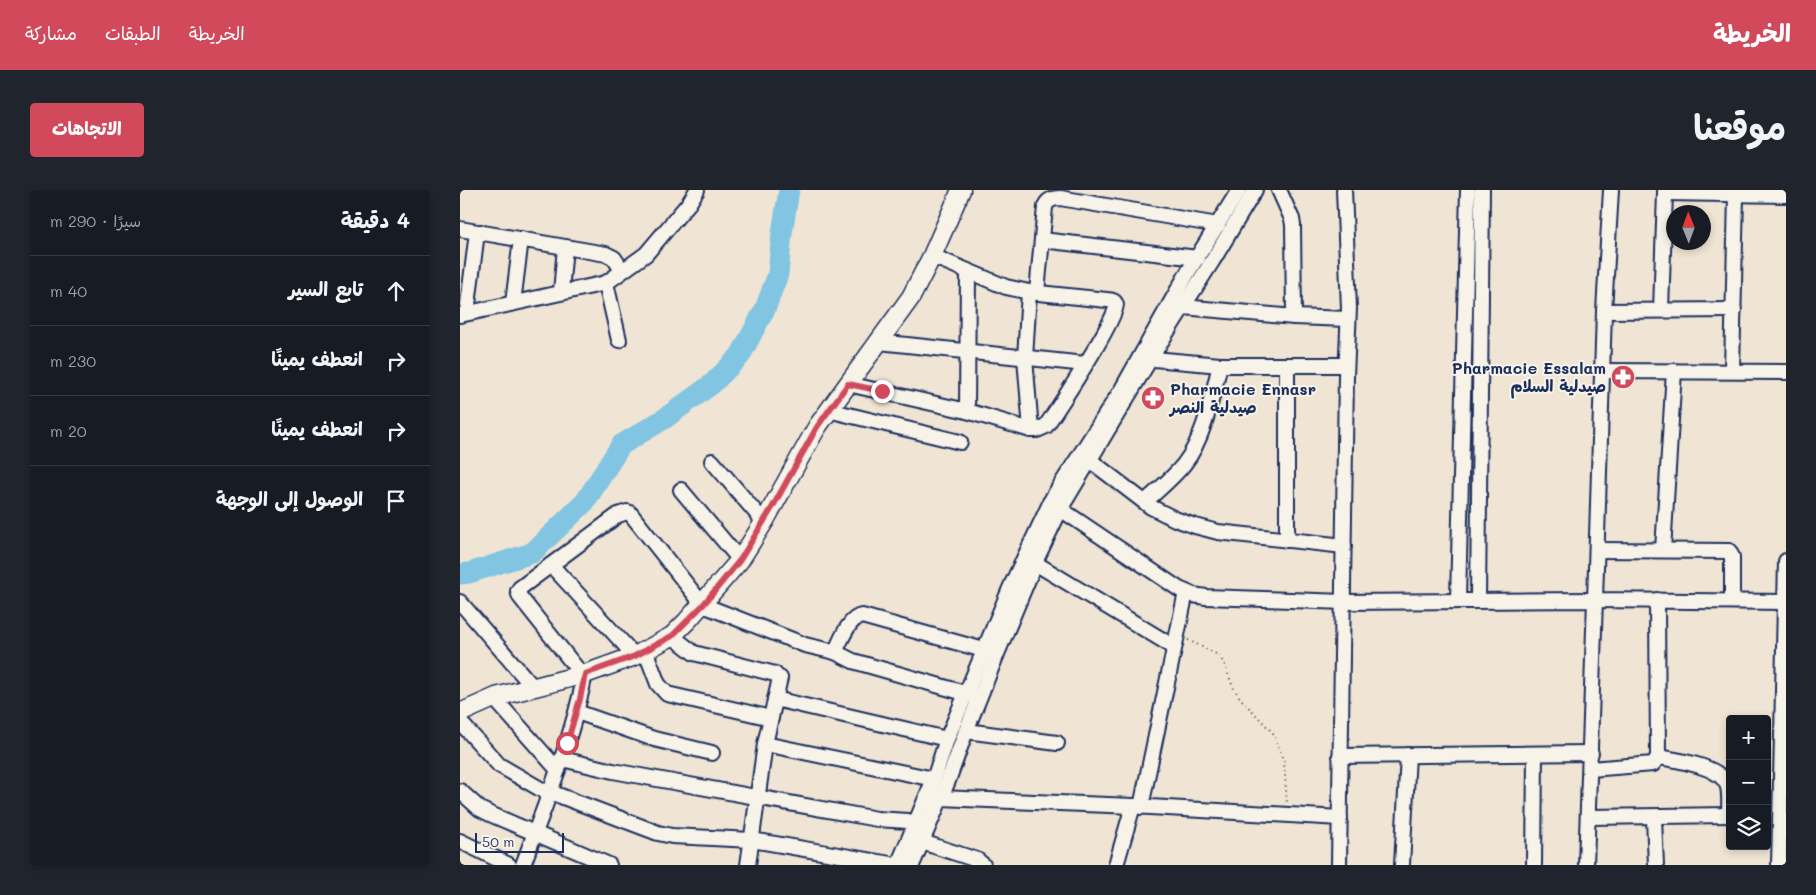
<!DOCTYPE html>
<html lang="ar">
<head>
<meta charset="utf-8">
<style>
  :root { --surface:#171b24; --page:#20242c; --text:#f1f3f6; --muted:#9ea1a6; --line:#363941; --accent:#d1495b }
  body { margin:0; font-family:Mali,"Playpen Sans Arabic",sans-serif; background:var(--page); color:var(--text); direction:rtl }
  .controls { position:absolute; right:15px; bottom:15px; display:grid; overflow:hidden; border-radius:5px; box-shadow:0 2px 8px #0003 }
  .controls button { width:45px; height:45px; display:grid; place-items:center; padding:0; border:0; border-bottom:1px solid var(--line); background:var(--surface); color:var(--text); font:25px sans-serif }
  .compass { position:absolute; left:1206px; top:15px; width:45px; height:45px; border-radius:50%; background:var(--surface); box-shadow:0 2px 8px #0003; rotate:359deg }
  .scale { position:absolute; left:15px; bottom:12px; width:89px; box-sizing:border-box; padding-left:5px; border:2px solid #1b2f5e; border-top:0; font-size:14px; line-height:18px; white-space:nowrap; color:#1b2f5e; -webkit-text-stroke:4px #f7f3e8; paint-order:stroke }
  .stop { position:absolute; width:15px; height:15px; margin:-11px; border:4px solid #d1495b; border-radius:50%; background:#fff }
  .stop.end { background:#d1495b; border-color:#fff; box-shadow:0 1px 5px #0008 }
  .list { margin:0; padding:0; list-style:none }
  h2 { display:flex; justify-content:space-between; align-items:center; height:65px; margin:0; padding:0 20px; font-size:21px }
  h2 small { font-size:16px; font-weight:400; color:var(--muted) }
  .list li { display:grid; grid-template-columns:32px 1fr auto; gap:15px; align-items:center; box-sizing:border-box; height:70px; padding:0 20px; border-top:1px solid var(--line) }
  .list b { display:block; font-size:19px; white-space:nowrap }
  .list em { font-size:16px; font-style:normal; color:var(--muted) }
  .icon { flex:none; width:28px; height:28px; fill:none; stroke:currentColor; stroke-width:2; stroke-linecap:round; stroke-linejoin:round }
  .map { position:relative; flex:none; width:1326px; height:675px; overflow:hidden; direction:ltr; border-radius:5px }
  header { display:flex; align-items:center; gap:30px; box-sizing:border-box; height:70px; padding:0 25px; background:var(--accent); color:#fff }
  header strong { font-size:24px }
  nav { display:flex; gap:28px; margin-inline-start:auto; font-size:18px }
  .intro { display:flex; align-items:center; justify-content:space-between; box-sizing:border-box; height:120px; padding:0 30px }
  h1 { margin:0; font-size:35px }
  .button { padding:12px 22px; border-radius:5px; background:var(--accent); color:#fff; font-size:18px; font-weight:700 }
  main { display:flex; gap:30px; padding:0 30px }
  aside { flex:1; background:var(--surface); border-radius:5px; box-shadow:0 2px 8px #0003 }
  .map>svg:first-child { display:block }
  .lines { fill:none; stroke-linecap:round; stroke-linejoin:round }
  .river { stroke:#81c5e2; stroke-width:21 }
  .minor-casing { stroke:#1b2f5e; stroke-width:18 }
  .major-casing { stroke:#1b2f5e; stroke-width:21 }
  .path { stroke:#1b2f5e; stroke-width:2; stroke-dasharray:1 4; stroke-linecap:butt }
  .minor { stroke:#f7f3e8; stroke-width:14 }
  .major { stroke:#f7f3e8; stroke-width:18 }
  .route { stroke:#d1495b; stroke-width:6 }
  .labels { text-anchor:middle; stroke-width:4; stroke-linejoin:round; paint-order:stroke }
  .poi-label { font-size:16px; font-weight:bold; fill:#1b2f5e; stroke:#f7f3e8; text-anchor:end }
</style>
</head>
<body>
<header>
<strong>الخريطة</strong>
<nav><a>الخريطة</a><a>الطبقات</a><a>مشاركة</a></nav>
</header>
<div class="intro"><h1>موقعنا</h1><a class="button">الاتجاهات</a></div>
<main>
<div class="map">
<svg width="1326" height="675" viewBox="0 0 1326 675">
  <rect width="100%" height="100%" fill="#f0e5d4"/>
  <filter id="ink" filterUnits="userSpaceOnUse"><feTurbulence type="fractalNoise" baseFrequency=".02" numOctaves="2"/><feDisplacementMap in="SourceGraphic" scale="10" xChannelSelector="R" yChannelSelector="G"/><feConvolveMatrix kernelMatrix="1 2 1 2 8 2 1 2 1" color-interpolation-filters="sRGB"/></filter>
  <g filter="url(#ink)">
    <g class="lines">
      <path class="river" d="M0,384L9,383L72,363L125,312L161,255L204,229L252,194L280,166L305,119L318,84L322,43L329,0"/>
      <g class="minor-casing">
        <g id="minor">
          <path d="M819,0L832,29L833,35L834,127"/>
          <path d="M1151,0L1144,121L1135,410L1326,412"/>
          <path d="M1205,0V3L1326,5"/>
          <path d="M0,39L146,64L154,68L162,80"/>
          <path d="M582,50L738,68"/>
          <path d="M146,93L159,150"/>
          <path d="M101,102L105,57"/>
          <path d="M569,102L565,168L571,240"/>
          <path d="M577,102L585,17C587,10 593,8 600,8L758,35"/>
          <path d="M53,113L61,49"/>
          <path d="M723,117L834,127L888,129"/>
          <path d="M1201,120L1205,3"/>
          <path d="M1144,121L1274,120"/>
          <path d="M7,123L17,42"/>
          <path d="M0,125L146,93L186,64L229,13L237,0"/>
          <path d="M419,152L625,174"/>
          <path d="M683,168L760,175H886"/>
          <path d="M1143,181L1326,182"/>
          <path d="M1272,181L1276,5"/>
          <path d="M388,194L507,221L571,240H577L586,236C596,221 659,126 656,115C655,111 651,110 647,110L569,102L546,97L472,66"/>
          <path d="M368,220L500,252"/>
          <path d="M507,221L508,82"/>
          <path d="M252,271L304,332"/>
          <path d="M631,271L691,317L715,329L735,336L758,342L884,356"/>
          <path d="M221,300L280,370"/>
          <path d="M590,312L719,399L733,405L746,407L884,412L1135,410L1126,675"/>
          <path d="M685,312C698,300 713,288 724,274C744,249 752,206 760,175"/>
          <path d="M827,350V175"/>
          <path d="M1137,360L1269,361L1272,367V411"/>
          <path d="M1203,360L1214,181"/>
          <path d="M575,373L714,457"/>
          <path d="M91,375L175,466"/>
          <path d="M998,410L1008,0"/>
          <path d="M1018,411L1022,0"/>
          <path d="M0,412L73,497"/>
          <path d="M212,446L234,463L315,484"/>
          <path d="M185,460L198,494L207,504L311,528"/>
          <path d="M375,462C381,451 388,428 402,426L531,462"/>
          <path d="M122,485L60,407L58,401L60,398L158,325L167,322L170,323L243,415L345,455L375,462L393,471L515,506"/>
          <path d="M34,508L98,580"/>
          <path d="M315,509L487,549"/>
          <path d="M117,522L194,549L252,563"/>
          <path d="M0,532L39,575L89,604"/>
          <path d="M506,541L597,553"/>
          <path d="M305,554L474,589"/>
          <path d="M880,566L1131,563"/>
          <path d="M1198,567C1216,570 1263,576 1268,597C1270,606 1269,616 1269,625"/>
          <path d="M102,569L153,581L417,629L448,631L463,634"/>
          <path d="M1130,579L1193,574L1198,567L1197,410"/>
          <path d="M0,601L20,619L30,624L149,675"/>
          <path d="M90,602L198,643L212,646L292,650L436,675"/>
          <path d="M471,607L480,608L673,616L880,628"/>
          <path d="M681,617L726,402"/>
          <path d="M1129,627L1270,625"/>
          <path d="M1194,628L1196,675"/>
          <path d="M0,651L49,675"/>
          <path d="M462,652L517,670L523,675"/>
          <path d="M63,675C86,612 112,550 125,484"/>
          <path d="M288,675L305,554L320,488"/>
          <path d="M438,675L474,589L487,549L551,396L593,307L662,199L728,82L779,0"/>
          <path d="M452,675L488,591L506,541L537,464L577,368L601,318L695,161L753,70L795,0"/>
          <path d="M656,675L673,616"/>
          <path d="M879,675L886,186L889,118L884,0"/>
          <path d="M942,675L948,565"/>
          <path d="M1074,675L1075,564"/>
          <path d="M1319,675L1326,371"/>
        </g>
      </g>
      <g class="major-casing">
        <path id="major" d="M0,523L36,507L125,484L175,466L212,446L227,431L280,370L304,332L357,237L451,107L472,66L501,0"/>
      </g>
      <path class="path" d="M728,450L758,465L764,473L773,497L780,508L814,544L824,572L827,613"/>
      <use href="#minor" class="minor"/>
      <use href="#major" class="major"/>
    </g>
  </g>
  <g class="lines" filter="url(#ink)">
    <path class="route" d="M107,553L120,509L125,484L175,466L212,446L243,415L280,370L312,318L357,237L388,194L422,201"/>
  </g>
  <defs>
    <g id="pharmacy-disc" transform="scale(1.25)"><circle r="9.5" fill="#d1495b" stroke="#f7f3e8"/><path d="M-2-6h4v4h4v4h-4v4h-4v-4h-4v-4h4Z" fill="#fff"/></g>
  </defs>
  <g fill-rule="evenodd">
    <use href="#pharmacy-disc" x="1163" y="187"/>
    <use href="#pharmacy-disc" x="693" y="208"/>
  </g>
  <g class="labels">
    <g class="poi-label">
      <text x="1146" y="184">Pharmacie Essalam<tspan x="1146" dy="18">صيدلية السلام</tspan></text>
      <text x="710" y="205" text-anchor="start">Pharmacie Ennasr<tspan x="710" dy="18">صيدلية النصر</tspan></text>
    </g>
  </g>
</svg>
<div class="controls">
<button>+</button>
<button>−</button>
<button><svg class="icon" aria-label="layers" viewBox="0 0 24 24"><path d="M12 4l9 5-9 5-9-5zM3 14l9 5 9-5"/></svg></button>
</div>
<svg class="compass" viewBox="-18 -18 36 36"><path d="M0-13l5 13h-10z" fill="#e53935"/><path d="M0 13l5-13h-10z" fill="#9ea1a6"/></svg>
<div class="scale">50 m</div>
<div class="stop" style="left:107px;top:553px"></div>
<div class="stop end" style="left:422px;top:201px"></div>
</div>
<aside>
<h2>4 دقيقة<small>سيرًا · 290 m</small></h2>
<ul class="list">
<li><svg class="icon" aria-label="ahead" viewBox="0 0 24 24"><path d="M12 20V5M6 11l6-6 6 6"/></svg><div><b>تابع السير</b></div><em>40 m</em></li>
<li><svg class="icon" aria-label="right" viewBox="0 0 24 24"><path d="M7 20v-9h11M14 6l5 5-5 5"/></svg><div><b>انعطف يمينًا</b></div><em>230 m</em></li>
<li><svg class="icon" aria-label="right" viewBox="0 0 24 24"><path d="M7 20v-9h11M14 6l5 5-5 5"/></svg><div><b>انعطف يمينًا</b></div><em>20 m</em></li>
<li><svg class="icon" aria-label="arrive" viewBox="0 0 24 24"><path d="M6 21V4h12l-3 4 3 4H6"/></svg><div><b>الوصول إلى الوجهة</b></div></li>
</ul>
</aside>
</main>
</body>
</html>
